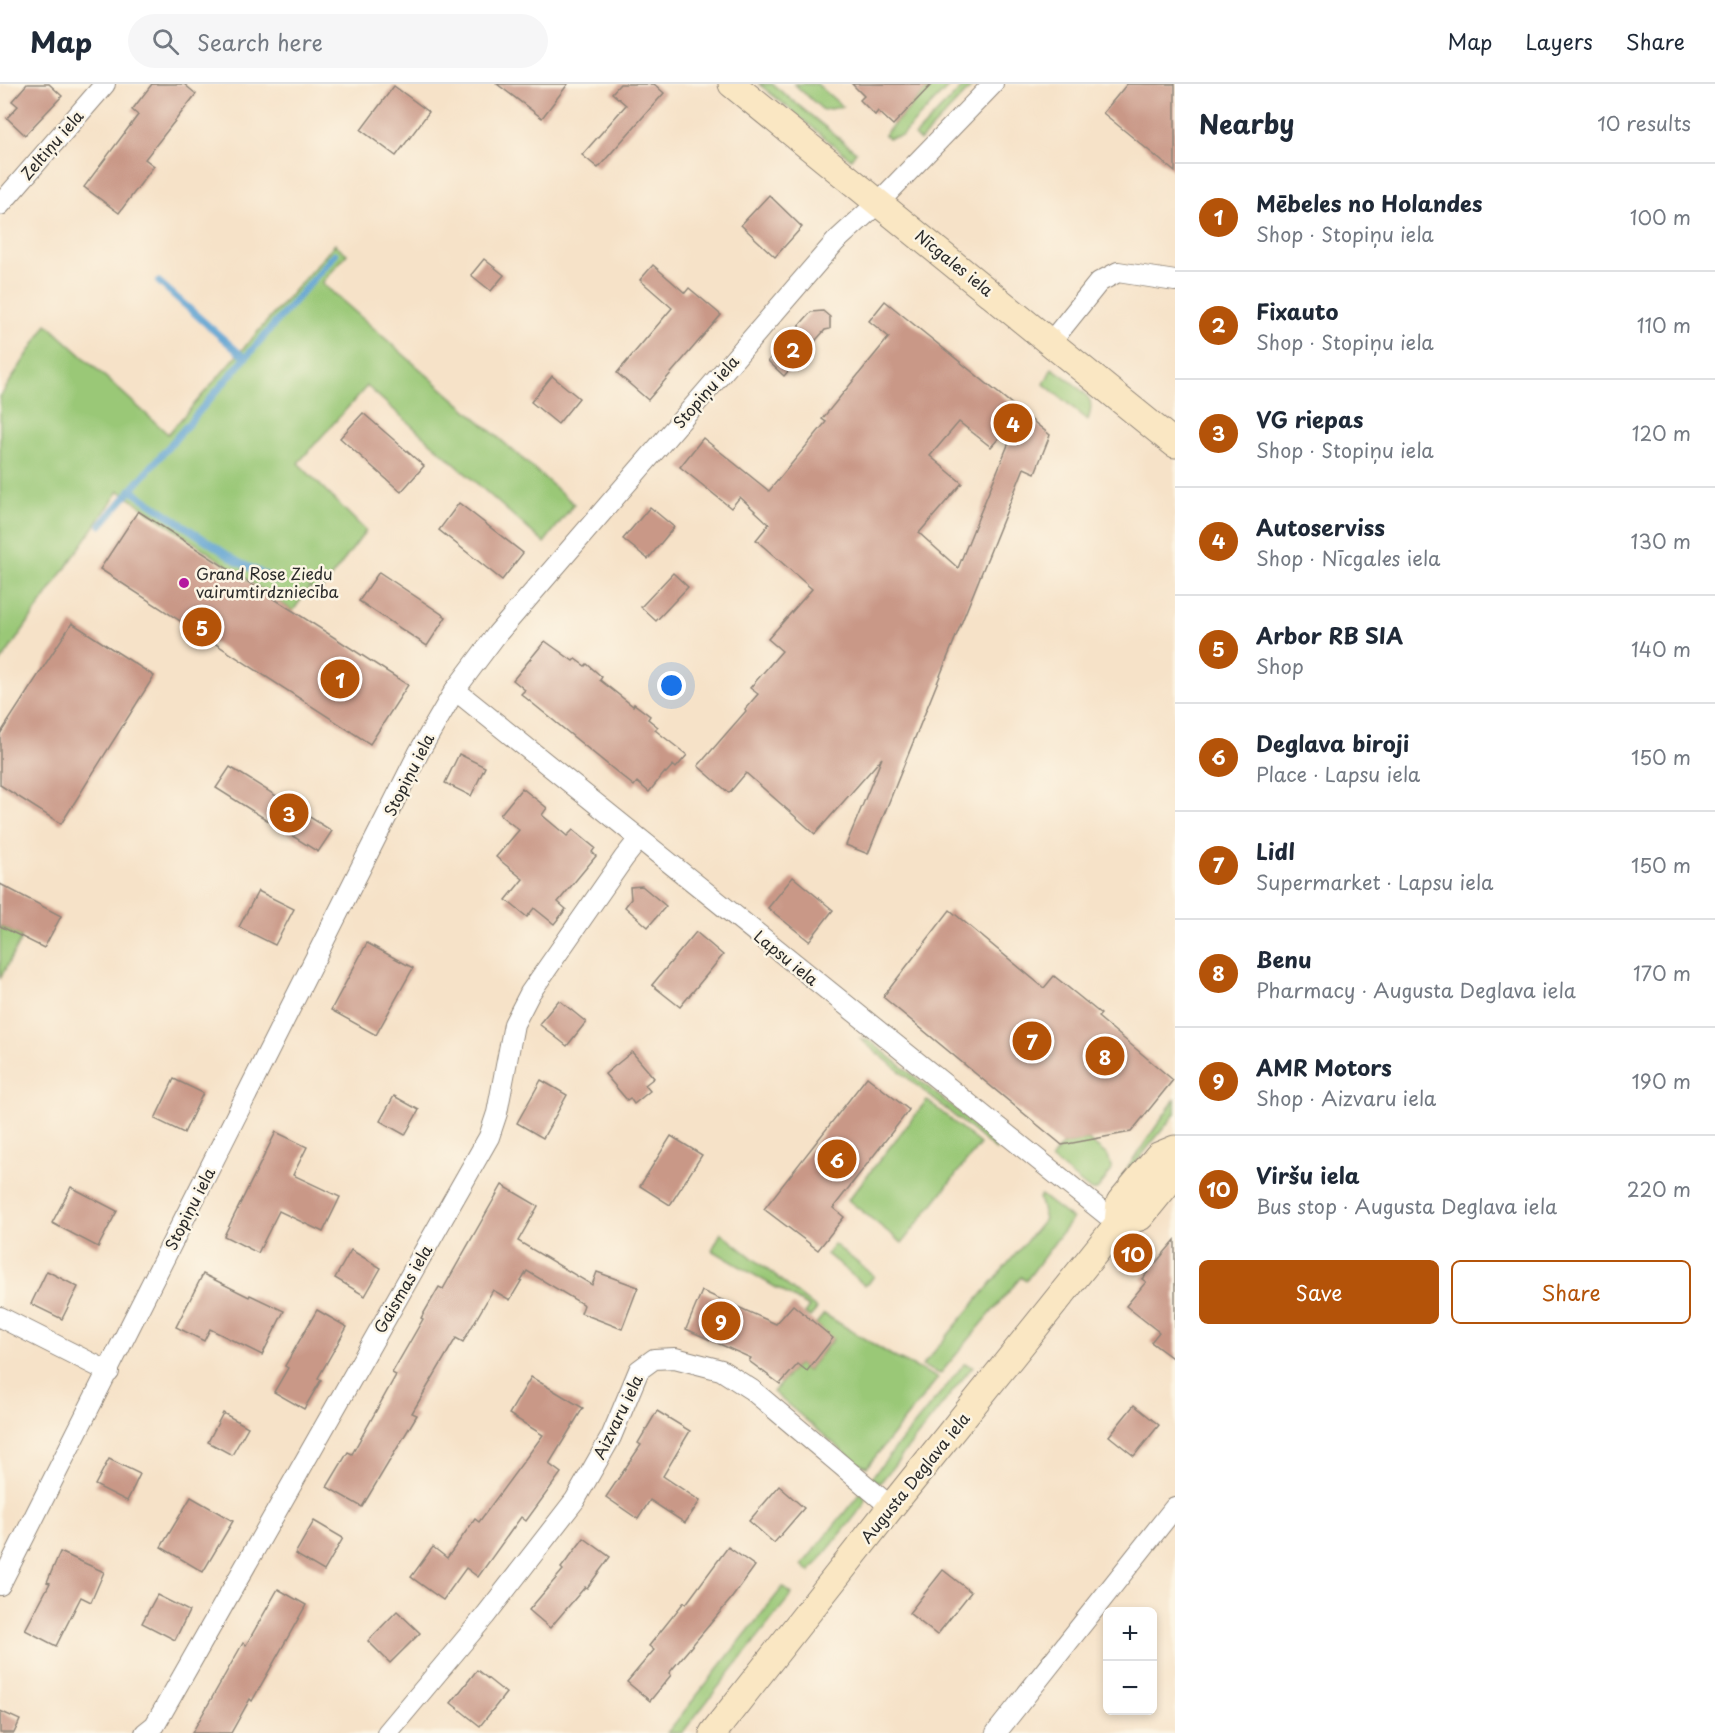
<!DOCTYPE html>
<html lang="en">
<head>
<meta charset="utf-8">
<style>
  :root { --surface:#fff; --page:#f6f6f7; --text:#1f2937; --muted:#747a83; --line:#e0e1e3; --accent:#b45309 }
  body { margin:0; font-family:"Playpen Sans",sans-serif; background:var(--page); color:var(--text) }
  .controls { position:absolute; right:18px; bottom:18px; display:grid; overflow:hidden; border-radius:9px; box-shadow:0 3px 9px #0003 }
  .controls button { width:54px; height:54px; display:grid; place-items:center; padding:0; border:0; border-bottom:2px solid var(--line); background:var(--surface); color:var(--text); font:30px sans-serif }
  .you { position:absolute; left:672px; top:602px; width:21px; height:21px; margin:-15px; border:4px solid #fff; border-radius:50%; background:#1a73e8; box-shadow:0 0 0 9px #1a73e833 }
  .badge { display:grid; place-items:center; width:39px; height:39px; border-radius:50%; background:var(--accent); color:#fff; font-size:20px; font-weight:700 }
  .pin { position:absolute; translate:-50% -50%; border:3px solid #fff; box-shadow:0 2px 6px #0006 }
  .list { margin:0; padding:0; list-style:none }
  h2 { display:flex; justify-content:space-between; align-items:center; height:78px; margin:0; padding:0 24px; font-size:26px }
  h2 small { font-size:20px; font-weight:400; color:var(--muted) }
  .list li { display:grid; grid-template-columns:39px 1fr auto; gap:18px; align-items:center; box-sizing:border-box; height:108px; padding:0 24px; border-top:2px solid var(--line) }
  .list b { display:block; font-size:22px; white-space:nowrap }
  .list p { margin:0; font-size:20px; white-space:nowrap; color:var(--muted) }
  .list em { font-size:20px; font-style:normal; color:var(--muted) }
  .actions { display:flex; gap:12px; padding:18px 24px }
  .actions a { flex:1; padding:14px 0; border:2px solid var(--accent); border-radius:9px; text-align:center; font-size:21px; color:var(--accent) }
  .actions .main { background:var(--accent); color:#fff }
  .icon { flex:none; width:33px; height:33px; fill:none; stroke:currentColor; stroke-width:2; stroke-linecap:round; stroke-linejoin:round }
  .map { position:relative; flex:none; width:1175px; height:1649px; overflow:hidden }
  header { display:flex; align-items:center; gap:36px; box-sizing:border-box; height:84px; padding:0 30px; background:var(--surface); border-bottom:2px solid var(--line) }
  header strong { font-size:28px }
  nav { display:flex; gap:33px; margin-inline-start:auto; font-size:21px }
  .search { width:420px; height:54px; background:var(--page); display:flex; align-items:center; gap:15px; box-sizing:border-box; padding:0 21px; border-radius:33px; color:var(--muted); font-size:22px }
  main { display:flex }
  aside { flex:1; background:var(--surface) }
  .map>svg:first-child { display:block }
  .green { fill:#9ac877; stroke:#627a51; stroke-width:1.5 }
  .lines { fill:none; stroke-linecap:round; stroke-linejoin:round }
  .stream { stroke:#5da2d2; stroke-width:7 }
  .building { fill:#c99887; fill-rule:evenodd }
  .street-casing { stroke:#90867a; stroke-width:22 }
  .secondary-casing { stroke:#90867a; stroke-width:29 }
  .street { stroke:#fff; stroke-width:20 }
  .secondary { stroke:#fae7c3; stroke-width:27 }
  .poi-dot { fill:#b5179e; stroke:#fcf5e5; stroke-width:2 }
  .labels { text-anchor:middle; stroke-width:5; stroke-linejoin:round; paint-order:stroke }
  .street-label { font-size:16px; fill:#2b2b2b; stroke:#fcf5e5 }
  .poi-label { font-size:16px; fill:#2b2b2b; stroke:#fcf5e5; text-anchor:start }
</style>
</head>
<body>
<header>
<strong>Map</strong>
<div class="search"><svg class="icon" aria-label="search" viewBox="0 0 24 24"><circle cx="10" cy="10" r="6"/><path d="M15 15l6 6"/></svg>Search here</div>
<nav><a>Map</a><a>Layers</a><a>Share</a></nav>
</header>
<main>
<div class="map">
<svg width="1175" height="1649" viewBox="0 0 1175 1649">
  <rect width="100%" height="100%" fill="#fcf5e5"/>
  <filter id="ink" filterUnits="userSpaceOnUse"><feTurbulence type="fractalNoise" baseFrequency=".0167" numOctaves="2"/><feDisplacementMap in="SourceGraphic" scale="12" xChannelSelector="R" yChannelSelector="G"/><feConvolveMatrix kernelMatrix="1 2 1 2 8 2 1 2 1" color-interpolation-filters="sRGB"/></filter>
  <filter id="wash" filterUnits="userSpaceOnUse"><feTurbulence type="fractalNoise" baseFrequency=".008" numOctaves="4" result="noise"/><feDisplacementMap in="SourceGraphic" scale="24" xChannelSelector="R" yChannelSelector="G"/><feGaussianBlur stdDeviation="1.35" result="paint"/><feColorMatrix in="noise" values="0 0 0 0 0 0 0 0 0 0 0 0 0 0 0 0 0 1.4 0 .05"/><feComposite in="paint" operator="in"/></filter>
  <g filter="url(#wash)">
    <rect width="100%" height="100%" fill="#f6e2c8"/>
    <g class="green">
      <path d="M759,0H772L856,68L851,75Z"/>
      <path d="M794,0H817L843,23L823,26Z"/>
      <path d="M932,0H951L901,52L888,54L884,51Z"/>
      <path d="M965,0H974L920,57L915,52Z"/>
      <path d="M335,160L347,170L322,199L574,420L544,459L367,302L298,379L366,447L317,512L310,503L293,527L119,407L0,579V313L47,240L168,350Z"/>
      <path d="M1052,284C1062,291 1085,306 1090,317C1092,323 1090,330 1088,336L1044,300Z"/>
      <path d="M0,842L22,853L0,895Z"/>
      <path d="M859,954L870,957L989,1052L996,1058V1066Z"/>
      <path d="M1175,1015V1030L1122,1096L1120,1095Z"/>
      <path d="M927,1016L980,1060L902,1159L848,1116Z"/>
      <path d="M1088,1056L1108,1072L1112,1086L1097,1106L1091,1107L1051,1075L1062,1061Z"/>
      <path d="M1041,1111L1072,1135L1026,1197L1021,1193L940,1290L922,1282L1045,1135L1039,1114Z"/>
      <path d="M721,1149L817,1225L810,1233L805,1229L809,1223L712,1166Z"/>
      <path d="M834,1160L874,1192L868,1200L864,1201L827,1170Z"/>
      <path d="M824,1230L896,1274L938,1294L867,1383L857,1379L773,1308L798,1280L807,1287L833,1255L816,1240Z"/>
      <path d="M964,1280L973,1282L880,1399L871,1394Z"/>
      <path d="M861,1408L865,1413L864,1421L810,1488L802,1481Z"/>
      <path d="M783,1503L792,1510L682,1649H667Z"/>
    </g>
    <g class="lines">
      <g class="stream">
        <path d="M159,198L245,274"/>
        <path d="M131,406L238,478L276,496"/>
        <path d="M101,441L335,170"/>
      </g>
    </g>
    <g id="blocks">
      <g class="building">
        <path d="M27,0H49L62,12L25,51L7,34L18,22L12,17Z"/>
        <path d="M152,0H184L196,10L145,75L154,82L119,129L84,103L138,31L132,26Z"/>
        <path d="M497,0H568L542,34Z"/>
        <path d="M620,0H654L664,9L598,84L582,71L626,21L612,9Z"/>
        <path d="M852,0H932L893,41L878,27L875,31L860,16L864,12Z"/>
        <path d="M1127,0H1175V88L1103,29Z"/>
        <path d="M394,2L429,28L396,72L361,46Z"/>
        <path d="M769,111L802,143L775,173L741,141Z"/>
        <path d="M484,175L504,191L491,207L471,191Z"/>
        <path d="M653,181L685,209L689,204L721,231L648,316L617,289L672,224L640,196Z"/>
        <path d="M885,217L1050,351L1035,389L1024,384L868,770L846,761L882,674L815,750L746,689L729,709L698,682L746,627L745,625L758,610L750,604L782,567L768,555L812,505L756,456L769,440L740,413L731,424L680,383L703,354L769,407L826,338L822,335L889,253L869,237ZM1021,329L981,427L958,484L919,449L962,399L930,372L959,338L991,363Z"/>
        <path d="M823,227L830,233V245L825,246L784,292L768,277L811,228Z"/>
        <path d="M552,292L579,314L558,340L531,318Z"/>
        <path d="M363,329L424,382L401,408L340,354Z"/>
        <path d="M459,419L523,469L502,496L439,446Z"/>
        <path d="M650,423L674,443L648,475L623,455Z"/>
        <path d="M138,427L408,601L370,660L100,485Z"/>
        <path d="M379,488L446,533L427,562L359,517Z"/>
        <path d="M673,489L688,503L656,537L641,523Z"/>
        <path d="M72,539L154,592L61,740L0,701V650Z"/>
        <path d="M545,557L573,577L575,575L585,582L587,580L602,593L600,596L633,622L634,620L650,632L648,635L658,643L655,646L687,671L676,684L673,681L666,689L665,688L649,708L637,698L634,702L521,610L525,606L513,596Z"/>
        <path d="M459,670L485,683L471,712L445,699Z"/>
        <path d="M230,683L332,747L318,768L216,704Z"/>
        <path d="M522,704L547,724L542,731L567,752L573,746L595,764L592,768L596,772L558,818L566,825L554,840L534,824L527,833L506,816L523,795L496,773L519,746L500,731Z"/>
        <path d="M793,793L833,826L809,857L768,824Z"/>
        <path d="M0,800L61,832L44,864L0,842Z"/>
        <path d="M642,802L666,822L648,843L625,823L631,815L630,803Z"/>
        <path d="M258,807L294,825L275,861L239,843Z"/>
        <path d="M950,826L1044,904L1054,892L1101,930L1098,933L1173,996L1131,1048L1062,1061L883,913Z"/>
        <path d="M696,848L723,871L680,923L652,901Z"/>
        <path d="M367,859L413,884L376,951L331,926Z"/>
        <path d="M559,916L586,938L567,962L539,940Z"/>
        <path d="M632,968L654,994L645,1001L650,1007L634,1020L630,1014L627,1016L605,990Z"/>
        <path d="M867,993L909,1026L833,1124L844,1133L818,1166L764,1125Z"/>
        <path d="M174,995L203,1009L184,1049L155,1035Z"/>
        <path d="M541,996L567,1011L543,1054L517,1039Z"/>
        <path d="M394,1012L419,1026L405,1051L380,1037Z"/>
        <path d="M276,1048L307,1063L293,1091L340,1113L323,1148L279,1127L258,1169L224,1152Z"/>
        <path d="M671,1052L702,1071L670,1121L640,1102Z"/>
        <path d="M502,1101L538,1122L518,1157L592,1201L597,1188L638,1203L622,1245L581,1229L584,1221L527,1187L510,1216L493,1206L463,1258L456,1254L412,1329L417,1331L362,1423L327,1403L348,1368L352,1370L396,1291L392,1289L423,1235L421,1234L439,1203L443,1205Z"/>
        <path d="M71,1103L117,1127L98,1163L52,1139Z"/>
        <path d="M1175,1156V1276L1151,1258L1159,1248L1126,1222L1146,1198L1142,1195Z"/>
        <path d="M351,1166L381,1184L365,1212L335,1194Z"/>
        <path d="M47,1187L78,1203L62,1235L31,1220Z"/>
        <path d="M203,1190L249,1213L250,1211L284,1227L262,1271L210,1245L204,1257L176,1243Z"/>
        <path d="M702,1207L776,1240L793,1221L833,1254L807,1287L798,1280L780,1300L749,1277L751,1274L686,1245Z"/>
        <path d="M317,1226L347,1243L318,1294L321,1296L304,1325L274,1308L288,1284L285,1282Z"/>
        <path d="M531,1293L583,1324L549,1380L561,1389L526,1437L521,1433L478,1493L466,1484L443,1516L411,1493L433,1463L447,1474L475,1435L479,1438L543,1351L509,1330Z"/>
        <path d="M1134,1321L1159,1341L1134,1372L1109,1352Z"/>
        <path d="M657,1327L690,1347L663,1392L700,1417L685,1439L650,1416L638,1435L606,1413L641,1361L638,1359Z"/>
        <path d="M223,1329L248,1343L232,1371L208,1358Z"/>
        <path d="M109,1375L140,1390L127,1417L95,1401Z"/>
        <path d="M779,1402L804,1424L774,1459L749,1437Z"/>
        <path d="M191,1413L233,1437L203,1488L161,1463Z"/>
        <path d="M314,1437L343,1454L324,1487L295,1470Z"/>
        <path d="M584,1454L610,1473L587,1504L585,1503L550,1544L529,1526L563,1486L561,1484Z"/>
        <path d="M728,1463L755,1482L731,1515L669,1589L671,1591L650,1617L627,1598L654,1566L649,1562L684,1518L686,1520Z"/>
        <path d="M60,1468L104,1488L91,1518L81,1513L56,1562L25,1546L50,1499L47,1498Z"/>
        <path d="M943,1486L971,1508L937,1551L909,1529Z"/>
        <path d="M278,1505L306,1521L252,1617L250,1615L231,1649H192L243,1559L246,1561Z"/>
        <path d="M157,1511L189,1527L175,1556L142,1539Z"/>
        <path d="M397,1527L420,1549L390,1579L368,1557Z"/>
        <path d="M477,1586L506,1609L480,1642L451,1619Z"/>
        <path d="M0,1627L20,1636L14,1649H0Z"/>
      </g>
    </g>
  </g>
  <g filter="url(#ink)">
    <use href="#blocks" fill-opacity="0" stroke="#90867a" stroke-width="1.5"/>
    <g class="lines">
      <g class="street-casing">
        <g id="street">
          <path d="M0,121L105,0"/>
          <path d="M1050,259L1099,198L1118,188L1175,197"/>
          <path d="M455,606L1118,1140"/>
          <path d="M0,1233L109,1288"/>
          <path d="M0,1501L419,668L455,606L497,550L836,157L879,118L993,0"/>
          <path d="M145,1649L155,1641L489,1053L497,1029L514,940L530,909L624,774L639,755"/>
          <path d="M387,1649L485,1532L575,1416L611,1353L639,1286L654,1275L675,1274L721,1286L752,1306L891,1423"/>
          <path d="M996,1649L1175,1423"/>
        </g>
      </g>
      <g class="secondary-casing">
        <g id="secondary">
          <path d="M732,0L1175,360"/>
          <path d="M1118,1140L1120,1118L1158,1072L1175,1065"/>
          <path d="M713,1649L891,1423L1118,1140L1140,1133L1175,1090"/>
        </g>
      </g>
      <use href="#street" class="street"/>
      <use href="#secondary" class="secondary"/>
    </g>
  </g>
  <circle class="poi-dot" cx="184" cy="499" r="6"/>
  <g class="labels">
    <g class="street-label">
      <text transform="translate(52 61) rotate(-49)" y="6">Zeltiņu iela</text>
      <text transform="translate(954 179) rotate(39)" y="6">Nīcgales iela</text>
      <text transform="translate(706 308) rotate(-49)" y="6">Stopiņu iela</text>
      <text transform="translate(409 691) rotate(-63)" y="6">Stopiņu iela</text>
      <text transform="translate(786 874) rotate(39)" y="6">Lapsu iela</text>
      <text transform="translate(190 1125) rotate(-63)" y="6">Stopiņu iela</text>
      <text transform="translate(403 1205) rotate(-60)" y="6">Gaismas iela</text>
      <text transform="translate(618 1333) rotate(-64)" y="6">Aizvaru iela</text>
      <text transform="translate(915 1394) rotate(-51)" y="6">Augusta Deglava iela</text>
    </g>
    <g class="poi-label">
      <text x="196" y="496">Grand Rose Ziedu<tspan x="196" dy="18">vairumtirdzniecība</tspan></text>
    </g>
  </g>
</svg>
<div class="controls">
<button>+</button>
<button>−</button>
</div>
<div class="you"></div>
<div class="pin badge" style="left:340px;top:595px">1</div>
<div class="pin badge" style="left:793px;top:265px">2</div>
<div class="pin badge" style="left:289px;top:729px">3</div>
<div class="pin badge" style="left:1013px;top:339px">4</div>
<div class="pin badge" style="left:202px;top:543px">5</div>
<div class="pin badge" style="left:837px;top:1075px">6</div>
<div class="pin badge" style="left:1032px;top:957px">7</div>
<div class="pin badge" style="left:1105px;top:972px">8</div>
<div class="pin badge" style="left:721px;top:1237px">9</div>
<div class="pin badge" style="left:1133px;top:1169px">10</div>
</div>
<aside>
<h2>Nearby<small>10 results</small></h2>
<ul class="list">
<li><span class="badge">1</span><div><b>Mēbeles no Holandes</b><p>Shop · Stopiņu iela</p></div><em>100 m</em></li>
<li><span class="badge">2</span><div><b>Fixauto</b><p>Shop · Stopiņu iela</p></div><em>110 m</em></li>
<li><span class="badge">3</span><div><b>VG riepas</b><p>Shop · Stopiņu iela</p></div><em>120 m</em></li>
<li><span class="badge">4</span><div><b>Autoserviss</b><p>Shop · Nīcgales iela</p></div><em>130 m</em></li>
<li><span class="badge">5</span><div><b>Arbor RB SIA</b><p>Shop</p></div><em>140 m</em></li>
<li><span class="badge">6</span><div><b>Deglava biroji</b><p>Place · Lapsu iela</p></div><em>150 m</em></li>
<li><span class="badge">7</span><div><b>Lidl</b><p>Supermarket · Lapsu iela</p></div><em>150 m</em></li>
<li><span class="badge">8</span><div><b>Benu</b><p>Pharmacy · Augusta Deglava iela</p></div><em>170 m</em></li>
<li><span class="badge">9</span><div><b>AMR Motors</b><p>Shop · Aizvaru iela</p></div><em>190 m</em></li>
<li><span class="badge">10</span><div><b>Viršu iela</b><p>Bus stop · Augusta Deglava iela</p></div><em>220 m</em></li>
</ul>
<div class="actions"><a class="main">Save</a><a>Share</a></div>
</aside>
</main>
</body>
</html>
